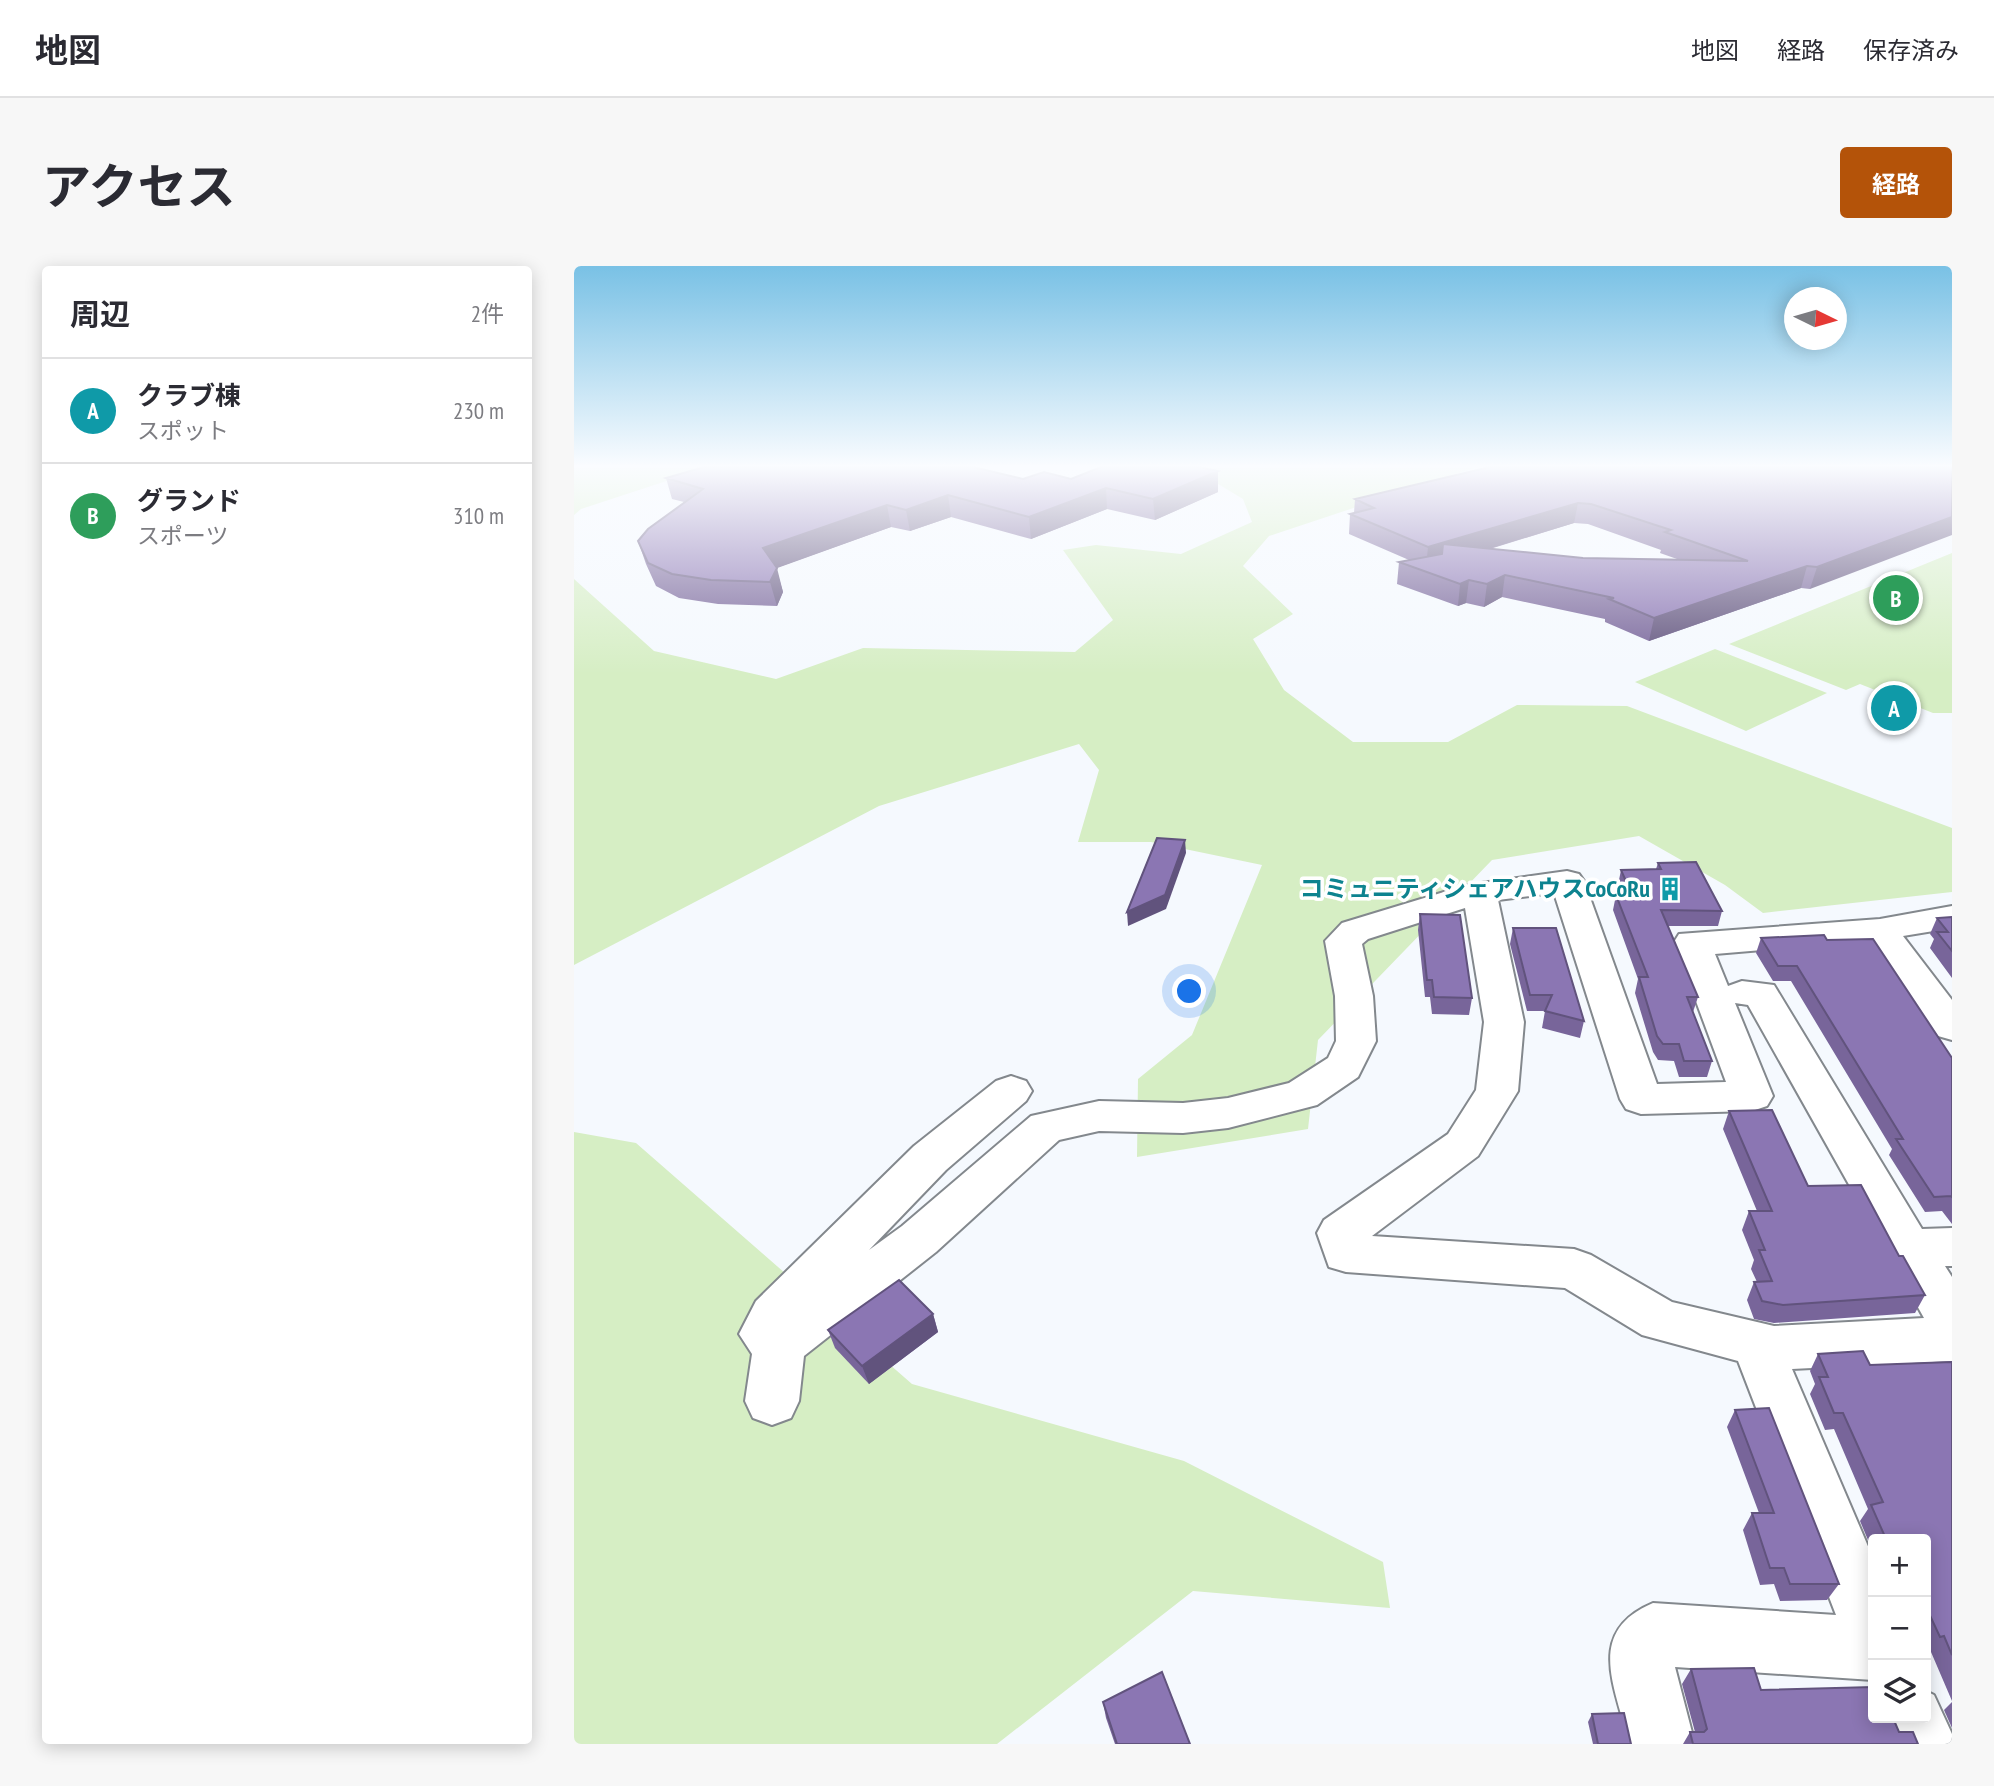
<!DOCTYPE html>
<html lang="ja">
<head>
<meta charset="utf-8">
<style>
  :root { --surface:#fff; --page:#f7f7f7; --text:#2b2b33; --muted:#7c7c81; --line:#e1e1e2; --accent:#b45309 }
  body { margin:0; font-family:"PT Sans Narrow","Noto Sans JP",sans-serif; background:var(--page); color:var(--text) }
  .controls { position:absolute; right:21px; bottom:21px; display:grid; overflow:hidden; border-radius:7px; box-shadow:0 4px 18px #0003 }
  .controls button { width:63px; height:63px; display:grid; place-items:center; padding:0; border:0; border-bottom:2px solid var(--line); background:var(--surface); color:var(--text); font:35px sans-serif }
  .compass { position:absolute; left:1210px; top:21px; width:63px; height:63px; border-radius:50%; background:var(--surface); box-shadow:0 4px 18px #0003; rotate:95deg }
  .you { position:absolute; left:616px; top:726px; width:24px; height:24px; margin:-18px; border:5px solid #fff; border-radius:50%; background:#1a73e8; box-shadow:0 0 0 10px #1a73e833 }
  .badge { display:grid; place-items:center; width:46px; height:46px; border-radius:50%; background:var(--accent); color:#fff; font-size:23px; font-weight:700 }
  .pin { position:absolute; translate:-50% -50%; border:4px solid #fff; box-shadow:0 2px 7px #0006 }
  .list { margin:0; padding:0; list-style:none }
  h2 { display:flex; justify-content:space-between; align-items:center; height:91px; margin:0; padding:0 28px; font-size:30px }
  h2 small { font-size:23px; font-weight:400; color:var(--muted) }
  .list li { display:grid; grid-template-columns:46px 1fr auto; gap:21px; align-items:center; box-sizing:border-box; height:105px; padding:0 28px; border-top:2px solid var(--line) }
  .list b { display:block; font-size:26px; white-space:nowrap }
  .list p { margin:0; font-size:23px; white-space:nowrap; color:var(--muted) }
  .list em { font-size:23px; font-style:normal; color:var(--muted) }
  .icon { flex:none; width:38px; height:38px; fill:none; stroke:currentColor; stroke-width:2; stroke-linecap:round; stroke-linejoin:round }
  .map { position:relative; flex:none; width:1378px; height:1478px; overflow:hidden; border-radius:7px }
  header { display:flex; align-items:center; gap:42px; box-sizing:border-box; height:98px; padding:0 35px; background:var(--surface); border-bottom:2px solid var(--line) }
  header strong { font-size:33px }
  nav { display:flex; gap:38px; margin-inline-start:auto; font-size:24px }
  .intro { display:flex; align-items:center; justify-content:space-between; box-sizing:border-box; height:168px; padding:0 42px }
  h1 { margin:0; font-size:49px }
  .button { padding:18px 32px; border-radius:7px; background:var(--accent); color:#fff; font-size:24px; font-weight:700 }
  main { display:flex; gap:42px; padding:0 42px }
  aside { flex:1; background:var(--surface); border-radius:7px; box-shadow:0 4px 18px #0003 }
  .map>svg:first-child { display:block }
  .green { fill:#d6eec4 }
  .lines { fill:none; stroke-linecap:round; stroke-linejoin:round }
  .street-casing { stroke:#83888d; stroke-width:4 }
  .street { fill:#fff; fill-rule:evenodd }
  .wall { fill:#78659a; fill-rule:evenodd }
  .shaded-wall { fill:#61537d }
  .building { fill:#8b76b3; stroke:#61537d; stroke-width:2 }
  .labels { text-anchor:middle; stroke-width:7; stroke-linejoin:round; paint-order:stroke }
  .culture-label { font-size:24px; font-weight:bold; fill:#0d838f; stroke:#fff; text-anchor:end }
</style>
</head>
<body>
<header>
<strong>地図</strong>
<nav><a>地図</a><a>経路</a><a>保存済み</a></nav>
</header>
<div class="intro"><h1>アクセス</h1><a class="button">経路</a></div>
<main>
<aside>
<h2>周辺<small>2件</small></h2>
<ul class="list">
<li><span class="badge" style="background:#0f9aa8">A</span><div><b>クラブ棟</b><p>スポット</p></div><em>230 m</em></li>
<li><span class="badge" style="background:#2e9e5b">B</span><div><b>グランド</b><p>スポーツ</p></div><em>310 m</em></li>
</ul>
</aside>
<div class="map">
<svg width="1378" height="1478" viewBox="0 0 1378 1478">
  <rect width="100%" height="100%" fill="#f5f9fe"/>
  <g class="green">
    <path d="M0,201H135L7,243L0,249Z"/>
    <path d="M616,201H903L695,270L669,300L719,348L679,373L710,424L779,476H874L943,439L1053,440L1378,562V626L1189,647L1151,619L1065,570L918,594L744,774L734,863L563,891L564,813L618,769L688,599L577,576H504L525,504L505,478L305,540L0,699V313L80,385L202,413L289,382L501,386L539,354L489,284L522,279L607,288L678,256L669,233Z"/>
    <path d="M1378,287V447H1359L1286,418L1272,424L1155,378Z"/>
    <path d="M1141,383L1253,427L1172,465L1061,416Z"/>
    <path d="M0,866L62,877L338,1118L610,1195L809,1296L816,1342L619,1325L423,1478H0Z"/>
  </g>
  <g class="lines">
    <g class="street-casing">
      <g id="street">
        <path d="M993,605L1005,608L1010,615L1083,818L1152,816L1100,676L1105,668L1306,653L1378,640V662L1329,670L1378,734V774L1364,770L1296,675L1141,688L1154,720L1168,715L1200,719L1348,963L1378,962V1000H1371L1378,1011V1095L1218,1103L1299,1292V1414L1101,1401L1121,1478H1055C1042,1421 1010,1366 1079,1337L1262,1349L1164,1095L1068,1069L991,1022L772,1006L755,1001L743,967L750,954L874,868L902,824L910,756L891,642L794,673L788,678L799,730L802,775L784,811L743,839L654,862L609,867L525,865L485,874L362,986L230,1090L225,1135L217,1152L198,1159L179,1152L171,1135L178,1088L165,1068L182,1035L340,880L422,815L437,810L452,815L458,825L452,835L372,904L295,984L328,960L457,850L525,835L609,837L654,832L715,817L754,792L762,775L761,730L751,675L768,657L893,619ZM980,627L1046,833L1052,843L1067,848L1178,845L1193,840L1199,830L1161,737L1174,739L1350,1052L1200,1060L1098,1036L1017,989L1000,983L798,970L904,890L944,825L950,756L924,634Z"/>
        <path d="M1352,1425L1360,1429L1378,1468V1478H1315L1304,1452H1352Z"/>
      </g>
    </g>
    <use href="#street" class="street"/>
  </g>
  <g class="wall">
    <path d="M1378,201L1236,323L1227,322L1075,375L1031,356V353L928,331L910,341L892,337L884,340L823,318L825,296L835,294L775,268L776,248L780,247L781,233ZM1000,257L1014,258L1087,284L1086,287L1103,293L1009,292L916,283Z"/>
    <path d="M644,205V226L581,254L533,243L457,273L377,251L336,265L317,261L202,302L209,326L203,340L144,338L105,332L82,320L72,298L64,275L110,236L98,233L92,212L449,213H497Z"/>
    <path d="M1084,597L1148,645L1144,660H1094L1124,731L1119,746L1138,795L1133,811H1105L1100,795L1084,794L1079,786L1061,727L1064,713L1039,644L1042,629H1048L1044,619L1047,604L1082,603Z"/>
    <path d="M846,648L898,732L895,749L858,748L856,731H851L844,664Z"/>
    <path d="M1378,651V712L1356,682L1360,673L1356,668L1363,652Z"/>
    <path d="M939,662L1010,755L1006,772L968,762L971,745H953L936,678Z"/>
    <path d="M1187,672L1253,674L1378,792V958L1368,945L1351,946L1315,889L1318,883L1217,715H1199L1182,687Z"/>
    <path d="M1155,845L1234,920L1325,990L1351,1029L1341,1047L1200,1057L1180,1053L1173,1034L1180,1016H1183L1177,1003L1180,994L1168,964L1175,945H1183L1149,863Z"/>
    <path d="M359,1048L364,1066L295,1118L261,1082L254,1064Z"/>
    <path d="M1244,1088L1296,1099L1378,1096V1435L1357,1386H1353L1352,1384V1273H1299V1286L1286,1255L1294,1243L1260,1163L1251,1164L1236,1128L1241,1118L1236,1105Z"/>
    <path d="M1161,1144L1265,1318L1253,1334L1206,1335L1200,1318L1186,1319L1169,1264L1178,1247H1185L1153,1161Z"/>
    <path d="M1117,1403L1325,1466L1344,1478H1109L1116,1466H1121L1108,1418Z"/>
    <path d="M529,1436L616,1478H541L532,1452Z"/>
    <path d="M1378,1436V1462L1370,1444Z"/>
    <path d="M1018,1448L1057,1478H1019L1014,1456Z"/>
  </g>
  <g class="shaded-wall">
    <path d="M644,205V226L581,254L579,233Z"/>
    <path d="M532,222L533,243L457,273L455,251Z"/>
    <path d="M374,229L377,251L336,265L332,244Z"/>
    <path d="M1004,237L1000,257L852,302L854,281Z"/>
    <path d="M313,239L317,261L195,305L189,282Z"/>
    <path d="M1378,251V269L1236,323L1243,301Z"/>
    <path d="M1233,300L1227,322L1075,375L1080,352Z"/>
    <path d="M203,302L209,326L203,340L196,316Z"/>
    <path d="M931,309L928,331L910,341L913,318Z"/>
    <path d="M895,314L892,337L884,340L886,318Z"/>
    <path d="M611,574L612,587L592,643L554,660L553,646Z"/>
    <path d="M359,1048L364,1066L295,1118L288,1100Z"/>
  </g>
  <g class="building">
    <path d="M130,201H399L449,213L470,206L497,213L527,201H625L644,205L579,233L532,222L455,251L374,229L332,244L313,239L189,282L203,302L196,316L137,314L98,308L74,297L64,275L74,263L129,223L92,212Z"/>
    <path d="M916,201H1378V251L1243,301L1233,300L1080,352L1035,333L1040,332L931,309L913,318L895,314L886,318L825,296L868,288L869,278L1009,292L1174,295L1091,266L1097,264L1017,238L1004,237L854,281L776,248L800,242L781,233Z"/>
    <path d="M583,572L611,574L591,629L553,646Z"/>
    <path d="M1122,596L1148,645L1087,644L1124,731H1113L1138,795H1110L1105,778H1089L1083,770L1065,711H1074L1042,629H1058L1047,604L1087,603L1084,597Z"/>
    <path d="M846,648L886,649L898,732L860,731L858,714H853Z"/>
    <path d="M1378,651V685L1363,666H1374L1363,652Z"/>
    <path d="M939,662H982L1010,755L971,745L978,729H956Z"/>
    <path d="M1250,669L1253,674L1299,673L1378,792V931L1377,930L1360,931L1322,873H1329L1223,700H1204L1187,672Z"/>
    <path d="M1198,844L1234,920L1287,919L1325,990H1329L1351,1029L1209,1039L1188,1035L1180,1016L1198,1015L1185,984H1191L1175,945H1198L1155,845Z"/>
    <path d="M325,1014L359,1048L288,1100L254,1064Z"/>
    <path d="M1289,1085L1296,1099L1378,1096V1389L1370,1370L1366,1371L1352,1341V1273H1312L1297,1239L1309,1236L1269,1147H1260L1245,1111H1254L1244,1088Z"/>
    <path d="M1195,1142L1265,1318H1216L1210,1302H1196L1178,1247H1200L1161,1144Z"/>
    <path d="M1180,1402L1187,1424L1299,1421V1452H1319L1325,1466H1339L1344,1478H1119L1116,1466H1130L1133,1463L1117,1403Z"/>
    <path d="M588,1406L616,1478H543L529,1436Z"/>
    <path d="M1050,1447L1057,1478H1024L1018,1448Z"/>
  </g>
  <linearGradient id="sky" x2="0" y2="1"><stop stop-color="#79c1e5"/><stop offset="0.49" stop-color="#fafcff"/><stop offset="1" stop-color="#fafcff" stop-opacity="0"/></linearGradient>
  <rect width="1378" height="408" fill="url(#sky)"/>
  <defs>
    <g id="building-bare" transform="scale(1.89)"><path d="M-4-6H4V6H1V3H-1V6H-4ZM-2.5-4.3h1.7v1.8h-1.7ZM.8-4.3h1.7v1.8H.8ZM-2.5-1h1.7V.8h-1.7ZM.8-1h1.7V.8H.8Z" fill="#0f9aa8" stroke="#fff" stroke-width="2.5" paint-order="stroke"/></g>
  </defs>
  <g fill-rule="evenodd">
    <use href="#building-bare" x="1096" y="623"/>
  </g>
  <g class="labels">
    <g class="culture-label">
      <text x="1076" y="631">コミュニティシェアハウスCoCoRu</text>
    </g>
  </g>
</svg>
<div class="controls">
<button>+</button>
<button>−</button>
<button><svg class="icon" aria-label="layers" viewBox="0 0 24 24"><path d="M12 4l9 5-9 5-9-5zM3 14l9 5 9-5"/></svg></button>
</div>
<svg class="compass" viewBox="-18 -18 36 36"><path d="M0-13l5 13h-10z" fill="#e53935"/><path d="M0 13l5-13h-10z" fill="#7c7c81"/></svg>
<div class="you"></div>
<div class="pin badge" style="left:1320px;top:442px;background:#0f9aa8">A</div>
<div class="pin badge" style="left:1322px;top:332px;background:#2e9e5b">B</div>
</div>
</main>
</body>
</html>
